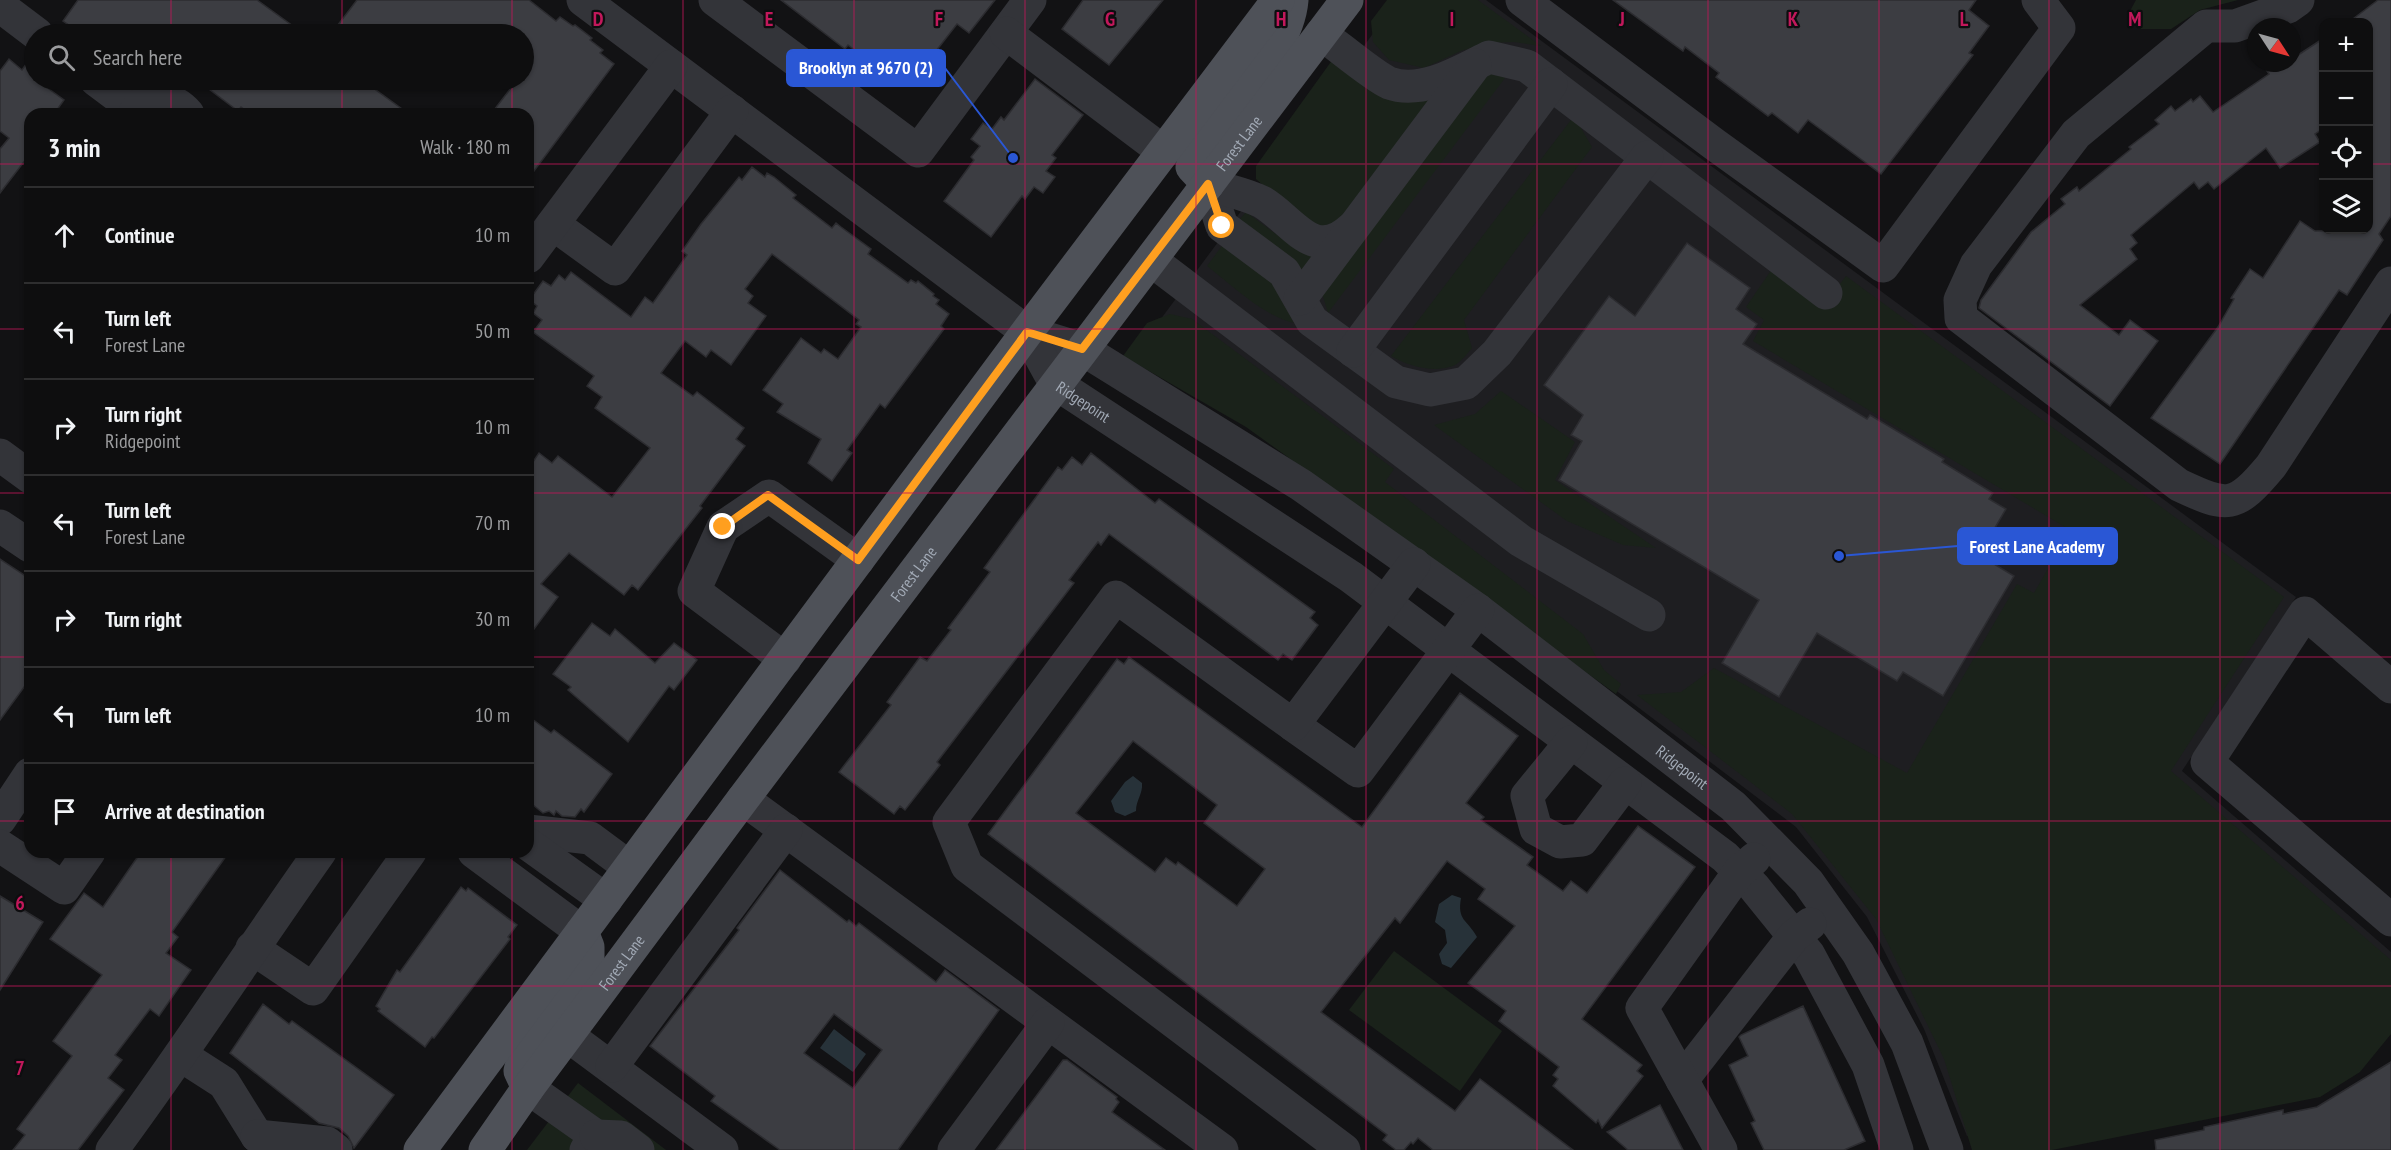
<!DOCTYPE html>
<html lang="en">
<head>
<meta charset="utf-8">
<style>
  :root { --surface:#0e0e0f; --page:#171718; --text:#f1f3f6; --muted:#9b9c9e; --line:#2e2e2f }
  body { margin:0; font-family:"PT Sans Narrow",sans-serif; background:var(--page); color:var(--text) }
  .controls { position:absolute; right:18px; top:18px; display:grid; overflow:hidden; border-radius:12px; box-shadow:0 2px 4px #0004 }
  .controls button { width:54px; height:54px; display:grid; place-items:center; padding:0; border:0; border-bottom:2px solid var(--line); background:var(--surface); color:var(--text); font:30px sans-serif }
  .compass { position:absolute; left:2247px; top:18px; width:54px; height:54px; border-radius:50%; background:var(--surface); box-shadow:0 2px 4px #0004; rotate:126deg }
  .stop { position:absolute; width:18px; height:18px; margin:-14px; border:4px solid #ff9f1f; border-radius:50%; background:#fff }
  .stop.end { background:#ff9f1f; border-color:#fff; box-shadow:0 2px 6px #0008 }
  .list { margin:0; padding:0; list-style:none }
  h2 { display:flex; justify-content:space-between; align-items:center; height:78px; margin:0; padding:0 24px; font-size:26px }
  h2 small { font-size:20px; font-weight:400; color:var(--muted) }
  .list li { display:grid; grid-template-columns:39px 1fr auto; gap:18px; align-items:center; box-sizing:border-box; height:96px; padding:0 24px; border-top:2px solid var(--line) }
  .list b { display:block; font-size:22px; white-space:nowrap }
  .list p { margin:0; font-size:20px; white-space:nowrap; color:var(--muted) }
  .list em { font-size:20px; font-style:normal; color:var(--muted) }
  .icon { flex:none; width:33px; height:33px; fill:none; stroke:currentColor; stroke-width:2; stroke-linecap:round; stroke-linejoin:round }
  .map { position:relative; flex:none; width:2391px; height:1150px; overflow:hidden }
  .search { position:absolute; background:var(--surface); box-shadow:0 2px 4px #0004; left:24px; top:24px; width:510px; height:66px; display:flex; align-items:center; gap:15px; box-sizing:border-box; padding:0 21px; border-radius:33px; color:var(--muted); font-size:22px }
  .panel { position:absolute; background:var(--surface); box-shadow:0 2px 4px #0004; left:24px; top:108px; width:510px; height:750px; border-radius:18px }
  .map>svg:first-child { display:block }
  .built { fill:#1e1e21 }
  .green { fill:#1a221a }
  .water { fill:#273239 }
  .building { fill:#3c3d42; stroke:#2c2c30; stroke-width:1.5; fill-rule:evenodd }
  .lines { fill:none; stroke-linecap:round; stroke-linejoin:round }
  .minor { stroke:#333439; stroke-width:33 }
  .major { stroke:#4e5158; stroke-width:33 }
  .route { stroke:#ff9f1f; stroke-width:8 }
  .grid { fill:none; stroke:#c2185b; stroke-width:1.5; stroke-opacity:0.55 }
  .labels { text-anchor:middle; stroke-width:4.5; stroke-linejoin:round; paint-order:stroke }
  .street-label { font-size:16px; fill:#a2aab6; stroke:#0d0d0f }
  .grid-label { font-size:20px; text-anchor:middle; font-weight:bold; fill:#c2185b; stroke:#0d0d0f; stroke-width:4.5; stroke-linejoin:round; paint-order:stroke }
  .leader { fill:none; stroke:#2a57d5; stroke-width:2 }
  .callout-dot { fill:#2a57d5; stroke:#0d0d0f; stroke-width:2 }
  .callout { fill:#2a57d5; stroke:#2a57d5; stroke-width:2 }
  .callout-label { font-size:18px; text-anchor:middle; font-weight:bold; fill:#fff }
</style>
</head>
<body>
<div class="map">
<svg width="2391" height="1150" viewBox="0 0 2391 1150">
  <rect width="100%" height="100%" fill="#121214"/>
  <path class="built" d="M1398,0H1486L2296,597L2182,771L2391,952V973L2325,1062L1967,1136L1924,1029L1867,917L1796,827L1383,514L1137,351Z"/>
  <g class="green">
    <path d="M1387,0H1478L1541,46L1514,42L1487,43L1461,51L1424,68L1389,60L1373,42L1371,21Z"/>
    <path d="M2136,0H2238L2200,10L2171,29H2141L2130,11Z"/>
    <path d="M1338,52L1434,96L1343,217L1331,227C1301,225 1278,198 1256,179V166Z"/>
    <path d="M1491,73L1508,74L1328,313L1322,293L1472,82Z"/>
    <path d="M1574,116L1592,147L1464,320L1472,348C1468,353 1461,362 1455,365C1435,374 1408,366 1391,356Z"/>
    <path d="M1246,212L1296,249L1326,256L1307,282L1240,219Z"/>
    <path d="M1224,243L1272,278L1294,323C1262,315 1233,286 1207,266Z"/>
    <path d="M1774,266L1825,304L1846,276L2284,597L2171,771L2391,960V1034L2360,1072L2320,1097L2052,1150H1972L1944,1059L1876,919L1792,814L1637,695L1681,692L1714,668L1907,773L2017,584L2034,593L2070,530L1753,341L1764,320L1746,307Z"/>
    <path d="M1170,314L1192,319L1394,469L1385,482L1583,634L1604,670L1621,684L1616,694L1246,427L1123,356L1147,323Z"/>
    <path d="M1501,391L1575,442L1555,480L1656,548L1623,545L1567,521L1434,425L1475,414Z"/>
    <path d="M1394,951L1502,1031L1460,1091L1349,1010Z"/>
    <path d="M578,1083L666,1150H527Z"/>
  </g>
  <g class="water">
    <path d="M1133,776L1142,783C1143,794 1136,800 1136,811L1125,816L1115,812L1111,801L1125,782Z"/>
    <path d="M1452,895L1461,898C1457,921 1467,919 1477,937L1451,968L1442,964L1439,954L1447,943L1445,930L1435,922L1439,904Z"/>
    <path d="M834,1029L866,1054L853,1072L820,1048Z"/>
  </g>
  <g class="building">
    <path d="M78,0H257L304,34H82L63,21Z"/>
    <path d="M357,0H529L556,21L560,17L573,26L575,25L592,38L590,40L603,50L600,53L614,64L528,179V114H491L517,80H524V34H331Z"/>
    <path d="M781,0H995L969,33L957,24L915,78L905,71L897,82L848,45L845,49Z"/>
    <path d="M1083,0H1163L1109,65L1062,29Z"/>
    <path d="M1613,0H1976L1969,10L1989,26L1969,53L1973,55L1881,174L1808,120L1798,133L1772,113L1768,116L1716,77L1719,73L1685,47L1683,51Z"/>
    <path d="M2378,0H2391V216L2379,234L2383,240L2347,295L2339,290L2220,464L2151,418L2218,327L2234,299L2231,298L2250,269L2263,278L2300,221L2315,231L2368,230V22H2349Z"/>
    <path d="M2324,38V128L2315,134L2320,142L2280,168L2266,148L2214,189L2208,182L2199,189L2194,182L2131,235L2137,243L2130,249L2137,259L2080,305L2119,335L2130,320L2158,341L2110,406L1979,308L1981,300L2031,232L2065,204L2061,199L2077,187L2079,191L2131,149L2129,147L2159,124L2155,120L2171,106L2175,111L2191,99L2193,102L2200,96L2213,112L2269,74L2262,63H2292V59Z"/>
    <path d="M34,53V80H57L49,89L64,100L54,114H30V154L0,193V149L9,138L0,131V71L9,59L22,70Z"/>
    <path d="M1035,79L1083,115L1052,155L1056,158L1046,171L1055,177L1043,193L1034,187L1025,199L1022,196L991,237L944,201L974,160L971,157L980,146L971,139L983,123L992,129L1001,117L1004,120Z"/>
    <path d="M197,80H383L376,90L409,114H250L241,107L238,111Z"/>
    <path d="M752,167L765,177L767,173L774,177L796,195L793,198L832,228L836,223L841,227L871,249L868,254L908,283L911,280L916,283L918,281L934,294L933,296L939,300L936,304L949,314L941,326L944,329L885,408L880,404L847,450L852,453L832,481L808,463L821,439L777,412L783,404L763,390L801,338L821,353L824,349L838,359L861,327L856,324L859,320L772,254L745,289L753,296L748,303L766,316L731,365L711,350L706,357L685,341L661,373L693,396L697,392L744,428L736,439L745,446L700,506L702,508L638,590L632,585L624,595L569,553L541,584L558,597L528,637V469L539,453L552,463L558,456L612,497L650,448L595,408L602,397L587,386L594,376L533,332L542,320L533,313L537,306L529,300L543,281L551,286L559,275L565,280L571,272L631,317L645,297L653,303L687,255L682,251L701,224L739,177L742,180Z"/>
    <path d="M1687,243L1750,288L1736,309L1757,324L1743,344L1867,419L1870,415L1944,459L1942,462L1993,493L1989,499L2006,509L1979,555L2014,576L1943,696L1903,672L1897,681L1817,633L1779,697L1722,663L1759,600L1559,480L1582,441L1571,435L1583,415L1544,385L1609,296L1635,316Z"/>
    <path d="M1091,453L1155,503L1159,499L1315,612L1310,618L1318,625L1292,660L1283,654L1278,660L1109,534L1101,545L1098,542L1069,580L1074,583L937,762L940,765L905,810L900,806L894,814L839,772L891,705L887,702L920,657L927,661L951,630L948,628L990,572L984,568L1058,467L1062,470L1072,457L1082,465Z"/>
    <path d="M0,559L30,579V679L0,720Z"/>
    <path d="M592,623L610,636L615,629L655,663L674,643L697,660L674,690L669,686L628,742L568,690L571,687L553,674Z"/>
    <path d="M1129,657L1362,827L1460,693L1518,736L1466,803L1484,817L1481,820L1533,857L1527,865L1563,891L1571,881L1587,893L1638,826L1695,867L1582,1019L1642,1065L1637,1071L1643,1076L1602,1128L1598,1120L1596,1123L1553,1086L1558,1079L1553,1075L1559,1067L1499,1021L1506,1011L1468,983L1515,926L1478,899L1485,889L1447,861L1400,923L1395,918L1321,1012L1455,1111L1480,1079L1573,1150H1433L1418,1138L1413,1144L1411,1142L1404,1150H1396L1383,1140L1387,1135L988,834L1117,659L1124,664ZM1133,741L1217,805L1204,823L1265,869L1237,906L1178,862L1176,865L1166,858L1155,872L1076,813Z"/>
    <path d="M528,716L551,733L554,730L612,774L584,812L581,809L575,817L562,816L556,811L554,815L549,811L543,813L528,801Z"/>
    <path d="M141,852H229L172,932L178,937L166,953L191,970L159,1016L150,1009L115,1055L122,1060L108,1078L124,1090L78,1150H13L25,1135L17,1129L72,1056L53,1041L102,975L50,939L84,893L103,907Z"/>
    <path d="M780,870L847,922L849,920L856,926L859,923L936,982L945,970L999,1010L898,1150H780L711,1101L715,1096L650,1046L739,930L737,928ZM834,1014L882,1050L853,1088L804,1053Z"/>
    <path d="M461,887L466,891L468,888L517,925L508,937L510,939L434,1038L432,1037L425,1047L378,1011L380,1009L376,1006L397,970L400,972Z"/>
    <path d="M0,896L43,922L0,990Z"/>
    <path d="M263,1004L289,1024L292,1021L394,1095L354,1148L348,1136L339,1128L319,1123L230,1053Z"/>
    <path d="M1803,1006L1865,1141L1844,1150H1764L1751,1123L1755,1121L1729,1065L1748,1056L1739,1037L1741,1035Z"/>
    <path d="M1063,1060H1067L1117,1097L1116,1099L1119,1102L1112,1112L1165,1150H996Z"/>
    <path d="M2391,1062V1150H2156L2155,1140L2204,1130V1127L2283,1110V1114L2317,1107Z"/>
    <path d="M1660,1105L1683,1150H1628L1607,1132Z"/>
  </g>
  <g class="lines">
    <g class="minor">
      <path id="s1" d="M583,0L1027,332L1082,349L1301,485L1478,610L1733,806L1808,882L1858,953L1907,1043L1947,1150"/>
      <path d="M715,0L918,151L1030,0"/>
      <path d="M1522,0L1714,144L1883,266L2059,28L2038,0"/>
      <path d="M2298,0L2288,7L2235,26H2206L2076,134L1976,265L1960,300L1961,318L2179,485C2228,508 2235,509 2271,466L2391,283"/>
      <path d="M0,6L37,34"/>
      <path d="M1006,33L1164,152"/>
      <path d="M1321,34C1337,45 1373,76 1389,83C1422,95 1461,71 1489,57L1527,66L1826,293"/>
      <path d="M96,80L136,110"/>
      <path d="M134,114C146,90 174,97 188,114"/>
      <path d="M1208,184L1222,226L1284,272L1312,321L1396,382L1430,390L1466,383L1497,353L1647,157"/>
      <path d="M1208,184C1225,190 1246,194 1262,202C1294,221 1313,264 1352,228"/>
      <path d="M553,224L615,269L732,111"/>
      <path d="M528,257L671,66"/>
      <path d="M1151,260L1521,541L1649,615"/>
      <path d="M1300,299L1475,65"/>
      <path id="s2" d="M1027,332L1055,383L1351,577L1725,857L1754,887L1809,955L1868,1065L1897,1150"/>
      <path d="M1353,351L1551,84"/>
      <path d="M0,455L30,477"/>
      <path d="M0,526L30,546"/>
      <path d="M785,659L694,591L723,527L769,496L858,560"/>
      <path d="M2391,687L2305,613L2207,762L2391,920"/>
      <path d="M1293,725L1358,771L1478,610"/>
      <path d="M1571,742L1527,796L1536,829L1560,842L1582,840L1625,783"/>
      <path d="M743,799L1222,1150"/>
      <path d="M0,819L30,774"/>
      <path d="M528,831L590,838L629,867"/>
      <path d="M528,844L606,900"/>
      <path d="M0,846L64,888L89,852"/>
      <path d="M474,852L582,932"/>
      <path d="M252,948L313,989L410,852"/>
      <path d="M567,1035L722,1150"/>
      <path d="M182,1056L224,1083L257,1136L276,1150"/>
      <path d="M612,1066L786,830"/>
      <path d="M1682,1080L1794,936L1810,924"/>
      <path d="M528,1088L596,1136L586,1150"/>
      <path d="M257,1136L327,1143L336,1150"/>
      <path d="M596,1136L621,1137L638,1150"/>
      <path d="M112,1150C184,1053 250,951 320,852"/>
      <path d="M954,1150L1048,1023"/>
      <path d="M1344,1150L967,866L949,822L1116,597L1293,725L1414,564"/>
      <path d="M1721,1150L1642,1008L1739,872L1754,859"/>
    </g>
    <g class="major">
      <path d="M1208,184L1192,167C1215,112 1287,59 1292,0"/>
      <path d="M528,1088L520,1071L525,1052L588,968V947L582,932"/>
      <path d="M420,1150L1027,332L1278,0"/>
      <path id="s3" d="M485,1150L528,1088L743,799L1347,0"/>
    </g>
  </g>
  <g class="lines">
    <path class="route" d="M723,527L768,495L858,560L1027,332L1082,349L1208,184L1222,226"/>
  </g>
  <path class="grid" d="M171,0V34M342,0V34M512,0V34M683,0V1150M854,0V1150M1025,0V1150M1196,0V1150M1366,0V1150M1537,0V1150M1708,0V1150M1879,0V1150M2049,0V1150M2220,0V1150M171,80V114M342,80V114M512,80V114M0,164H30M528,164H2324M2368,164H2391M0,329H30M528,329H2391M0,493H30M528,493H2391M0,657H30M528,657H2391M0,821H30M528,821H2391M171,852V1150M342,852V1150M512,852V1150M0,986H2391"/>
  <g class="labels">
    <g class="street-label">
      <text dy="6" stroke="none"><textPath href="#s3" startOffset="1258">Forest Lane</textPath></text>
      <text dy="6" stroke="none"><textPath href="#s2" startOffset="92">Ridgepoint</textPath></text>
      <text dy="6" stroke="none"><textPath href="#s3" startOffset="718">Forest Lane</textPath></text>
      <text dy="6" stroke="none"><textPath href="#s1" startOffset="1344">Ridgepoint</textPath></text>
      <text dy="6" stroke="none"><textPath href="#s3" startOffset="232">Forest Lane</textPath></text>
    </g>
  </g>
  <g class="grid-label">
    <text x="598" y="26">D</text>
    <text x="769" y="26">E</text>
    <text x="939" y="26">F</text>
    <text x="1110" y="26">G</text>
    <text x="1281" y="26">H</text>
    <text x="1452" y="26">I</text>
    <text x="1622" y="26">J</text>
    <text x="1793" y="26">K</text>
    <text x="1964" y="26">L</text>
    <text x="2135" y="26">M</text>
    <text x="20" y="910">6</text>
    <text x="20" y="1075">7</text>
  </g>
  <path class="leader" d="M1013 158L945 68M1839 556L1958 546"/>
  <g class="callout-dot">
    <circle cx="1013" cy="158" r="6"/>
    <circle cx="1839" cy="556" r="6"/>
  </g>
  <g class="callout">
    <rect x="787" y="50" width="158" height="36" rx="6"/>
    <rect x="1958" y="528" width="159" height="36" rx="6"/>
  </g>
  <g class="callout-label">
    <text x="866" y="74">Brooklyn at 9670 (2)</text>
    <text x="2037" y="553">Forest Lane Academy</text>
  </g>
</svg>
<div class="controls">
<button>+</button>
<button>−</button>
<button><svg class="icon" aria-label="locate" viewBox="0 0 24 24"><circle cx="12" cy="12" r="6"/><path d="M12 2v4M12 18v4M2 12h4M18 12h4"/></svg></button>
<button><svg class="icon" aria-label="layers" viewBox="0 0 24 24"><path d="M12 4l9 5-9 5-9-5zM3 14l9 5 9-5"/></svg></button>
</div>
<svg class="compass" viewBox="-18 -18 36 36"><path d="M0-13l5 13h-10z" fill="#e53935"/><path d="M0 13l5-13h-10z" fill="#9b9c9e"/></svg>
<div class="stop" style="left:1222px;top:226px"></div>
<div class="stop end" style="left:723px;top:527px"></div>
<div class="search"><svg class="icon" aria-label="search" viewBox="0 0 24 24"><circle cx="10" cy="10" r="6"/><path d="M15 15l6 6"/></svg>Search here</div>
<section class="panel">
<h2>3 min<small>Walk · 180 m</small></h2>
<ul class="list">
<li><svg class="icon" aria-label="ahead" viewBox="0 0 24 24"><path d="M12 20V5M6 11l6-6 6 6"/></svg><div><b>Continue</b></div><em>10 m</em></li>
<li><svg class="icon" aria-label="left" viewBox="0 0 24 24"><path d="M17 20v-9H6M10 6l-5 5 5 5"/></svg><div><b>Turn left</b><p>Forest Lane</p></div><em>50 m</em></li>
<li><svg class="icon" aria-label="right" viewBox="0 0 24 24"><path d="M7 20v-9h11M14 6l5 5-5 5"/></svg><div><b>Turn right</b><p>Ridgepoint</p></div><em>10 m</em></li>
<li><svg class="icon" aria-label="left" viewBox="0 0 24 24"><path d="M17 20v-9H6M10 6l-5 5 5 5"/></svg><div><b>Turn left</b><p>Forest Lane</p></div><em>70 m</em></li>
<li><svg class="icon" aria-label="right" viewBox="0 0 24 24"><path d="M7 20v-9h11M14 6l5 5-5 5"/></svg><div><b>Turn right</b></div><em>30 m</em></li>
<li><svg class="icon" aria-label="left" viewBox="0 0 24 24"><path d="M17 20v-9H6M10 6l-5 5 5 5"/></svg><div><b>Turn left</b></div><em>10 m</em></li>
<li><svg class="icon" aria-label="arrive" viewBox="0 0 24 24"><path d="M6 21V4h12l-3 4 3 4H6"/></svg><div><b>Arrive at destination</b></div></li>
</ul>
</section>
</div>
</body>
</html>
